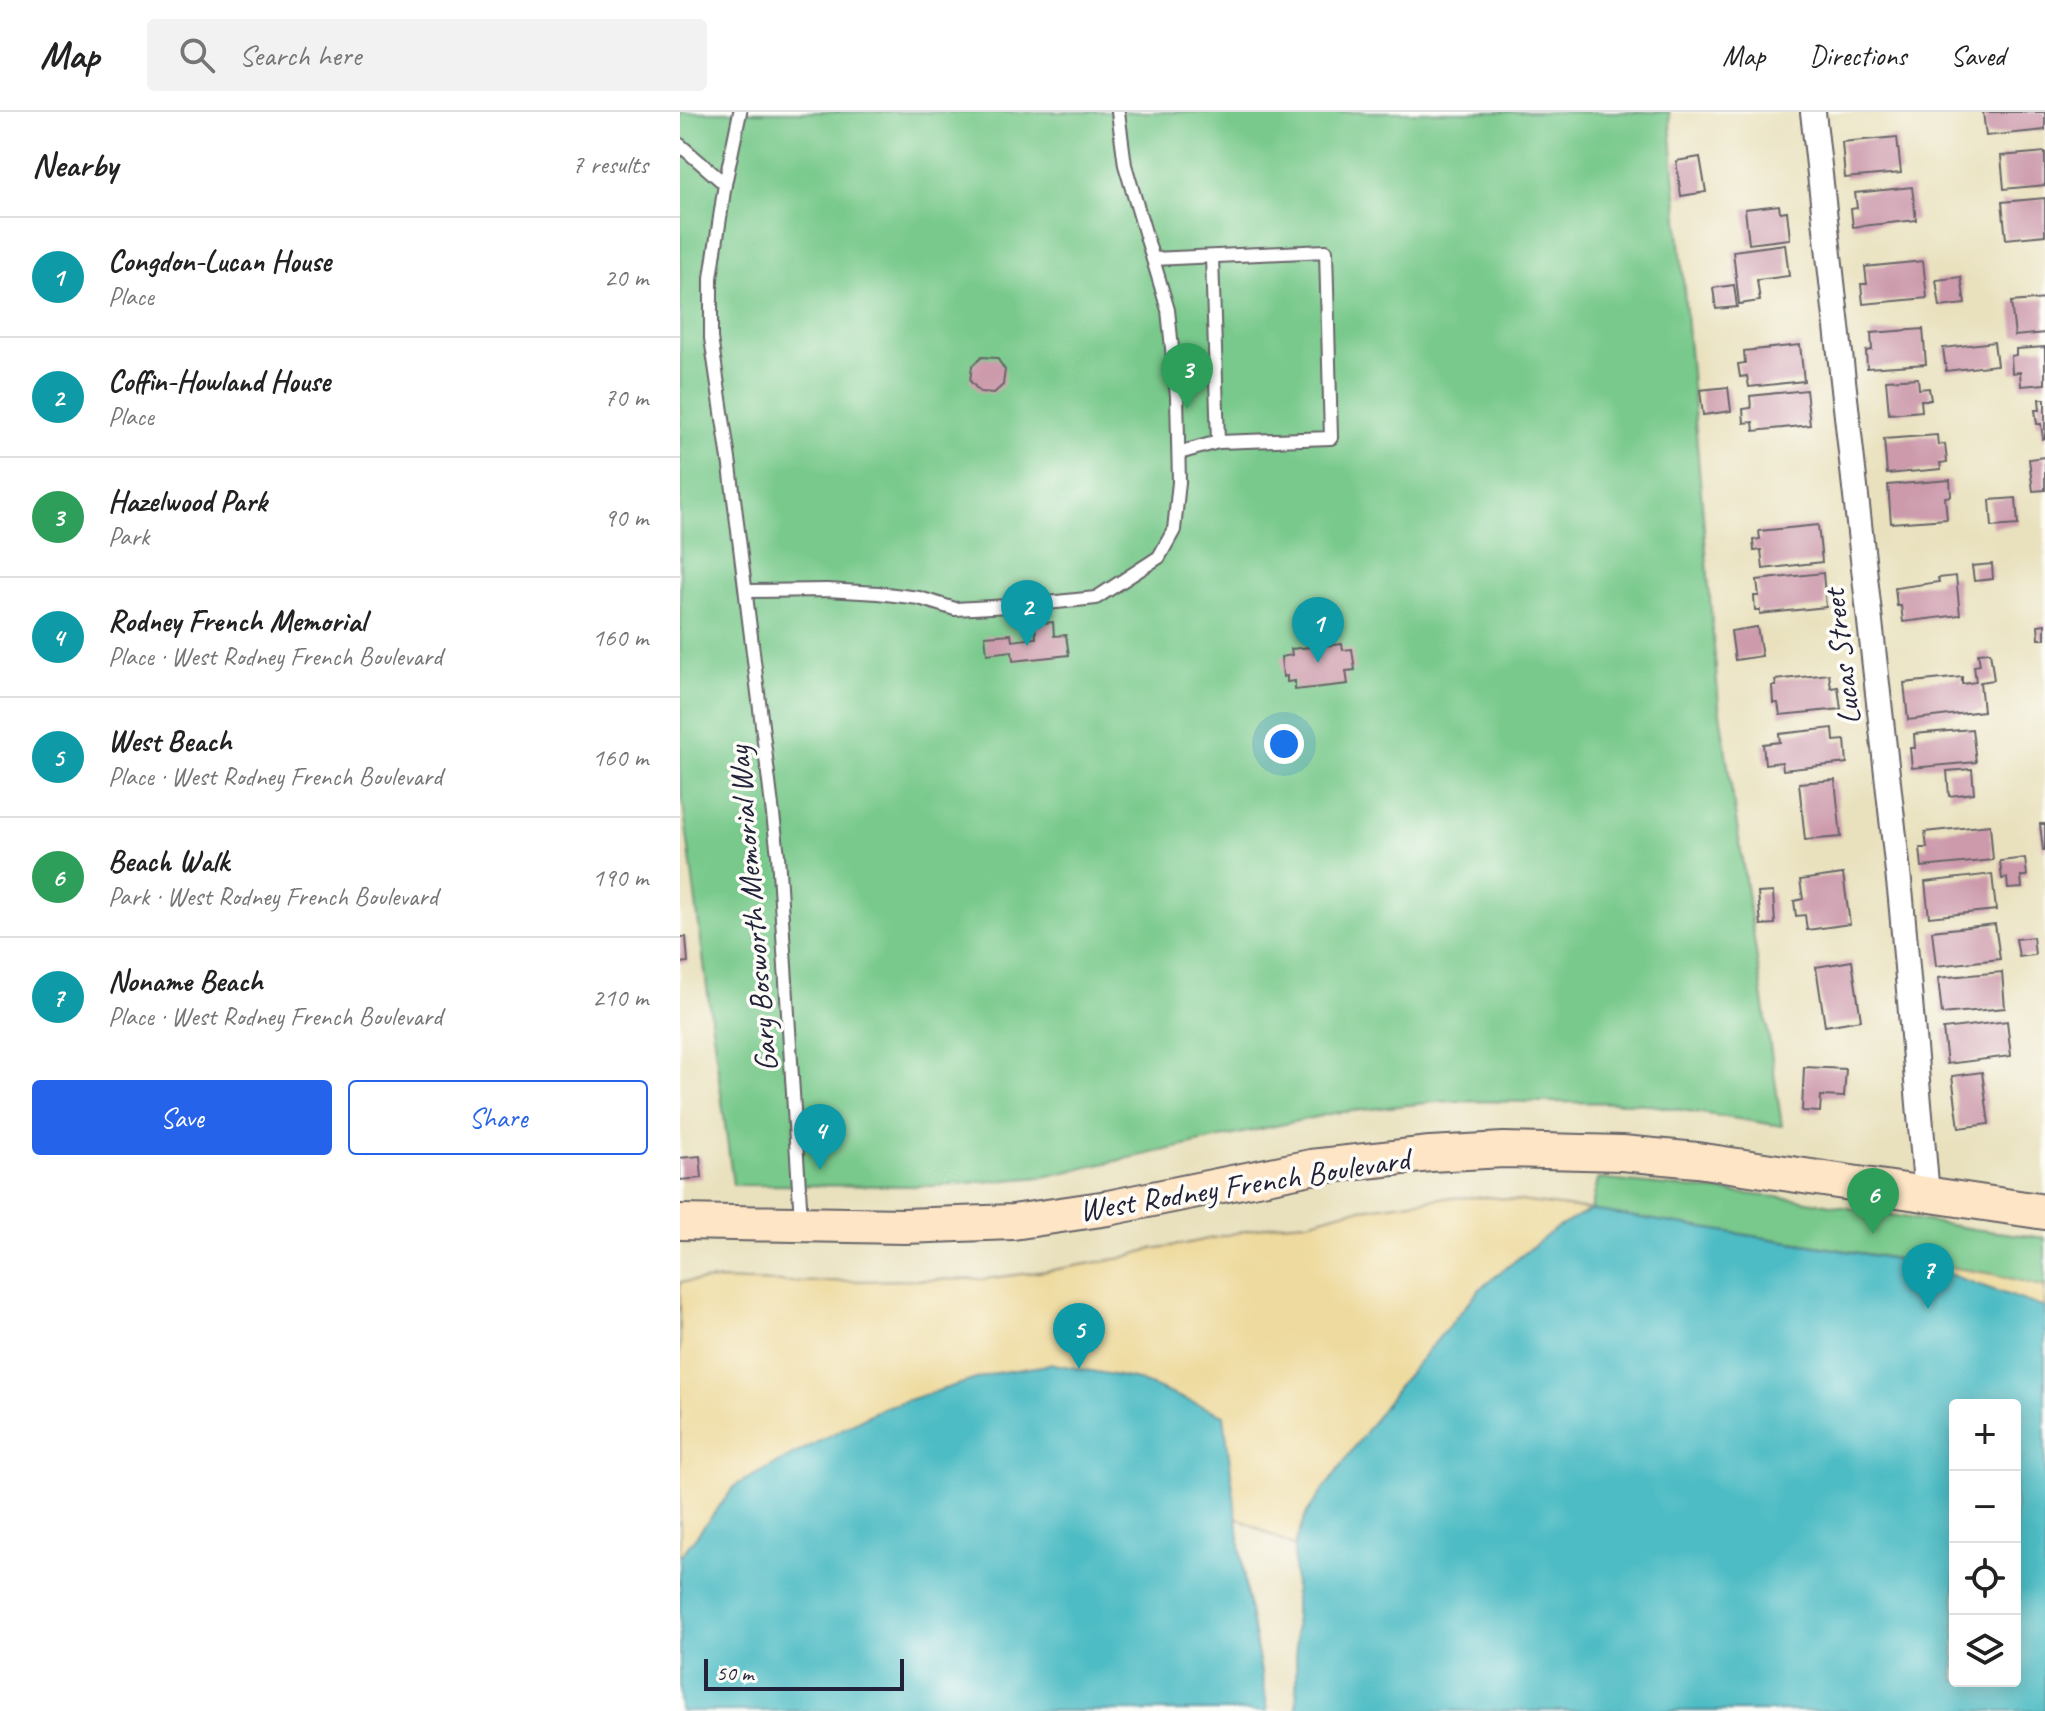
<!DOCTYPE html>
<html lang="en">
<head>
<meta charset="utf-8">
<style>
  :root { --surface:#fff; --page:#f2f2f2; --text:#222; --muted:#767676; --line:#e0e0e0; --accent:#2563eb }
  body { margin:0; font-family:Caveat,sans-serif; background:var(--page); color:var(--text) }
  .controls { position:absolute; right:24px; bottom:24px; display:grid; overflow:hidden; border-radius:8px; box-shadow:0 4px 20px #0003 }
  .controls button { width:72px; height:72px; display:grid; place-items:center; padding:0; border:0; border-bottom:2px solid var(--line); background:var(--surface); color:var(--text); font:40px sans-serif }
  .scale { position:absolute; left:24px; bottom:20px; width:200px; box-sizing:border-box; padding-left:8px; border:4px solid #22223b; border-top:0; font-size:22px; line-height:28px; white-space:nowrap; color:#22223b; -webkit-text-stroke:6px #fdfcf7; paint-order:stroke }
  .you { position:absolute; left:604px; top:632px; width:28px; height:28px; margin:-20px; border:6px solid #fff; border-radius:50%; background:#1a73e8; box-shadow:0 0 0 12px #1a73e833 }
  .badge { display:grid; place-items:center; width:52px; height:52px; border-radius:50%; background:var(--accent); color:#fff; font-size:26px; font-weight:700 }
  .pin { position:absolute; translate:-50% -66px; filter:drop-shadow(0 2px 4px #0008) }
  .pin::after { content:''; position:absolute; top:42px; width:28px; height:24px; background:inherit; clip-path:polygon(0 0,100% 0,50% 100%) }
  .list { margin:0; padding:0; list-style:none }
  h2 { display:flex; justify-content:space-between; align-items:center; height:104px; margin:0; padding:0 32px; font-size:34px }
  h2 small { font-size:26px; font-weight:400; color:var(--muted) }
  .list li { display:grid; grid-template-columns:52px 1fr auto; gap:24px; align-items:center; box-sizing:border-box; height:120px; padding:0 32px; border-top:2px solid var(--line) }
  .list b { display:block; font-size:30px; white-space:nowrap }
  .list p { margin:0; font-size:26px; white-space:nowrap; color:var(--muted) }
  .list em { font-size:26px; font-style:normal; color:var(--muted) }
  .actions { display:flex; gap:16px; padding:24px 32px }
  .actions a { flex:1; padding:18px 0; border:2px solid var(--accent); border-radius:8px; text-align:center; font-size:28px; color:var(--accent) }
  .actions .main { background:var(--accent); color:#fff }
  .icon { flex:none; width:44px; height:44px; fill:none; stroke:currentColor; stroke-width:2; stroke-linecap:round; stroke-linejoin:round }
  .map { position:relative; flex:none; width:1365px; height:1599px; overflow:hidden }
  header { display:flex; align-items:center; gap:48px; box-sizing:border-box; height:112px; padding:0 40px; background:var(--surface); border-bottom:2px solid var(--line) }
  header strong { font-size:38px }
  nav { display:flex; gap:44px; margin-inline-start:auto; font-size:28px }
  .search { width:560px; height:72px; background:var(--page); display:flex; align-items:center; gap:20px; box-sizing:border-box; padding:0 28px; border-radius:8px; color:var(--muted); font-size:30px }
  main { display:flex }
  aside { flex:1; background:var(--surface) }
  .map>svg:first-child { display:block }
  .green { fill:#78c98b; stroke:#4d7663; stroke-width:2 }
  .sand { fill:#eeda9e; stroke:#887e6c; stroke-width:2 }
  .water { fill:#4dbcc4; stroke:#386f80; stroke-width:2; fill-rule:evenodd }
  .building { fill:#cc9aab }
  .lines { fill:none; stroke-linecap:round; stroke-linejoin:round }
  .lane-casing { stroke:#686569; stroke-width:16 }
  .street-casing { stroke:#686569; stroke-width:28 }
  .secondary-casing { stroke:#686569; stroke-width:38 }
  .lane { stroke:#fff; stroke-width:12 }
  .street { stroke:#fff; stroke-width:24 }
  .secondary { stroke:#fde5c5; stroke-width:34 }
  .labels { text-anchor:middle; stroke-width:7; stroke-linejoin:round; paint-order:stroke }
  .street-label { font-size:32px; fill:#22223b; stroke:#fdfcf7 }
</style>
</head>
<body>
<header>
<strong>Map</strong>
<div class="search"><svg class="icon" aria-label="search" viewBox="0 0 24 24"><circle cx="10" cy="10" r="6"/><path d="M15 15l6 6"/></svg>Search here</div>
<nav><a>Map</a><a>Directions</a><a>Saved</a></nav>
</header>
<main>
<aside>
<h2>Nearby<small>7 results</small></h2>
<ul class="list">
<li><span class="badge" style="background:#0f9aa8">1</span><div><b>Congdon-Lucan House</b><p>Place</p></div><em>20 m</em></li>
<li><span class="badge" style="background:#0f9aa8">2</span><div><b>Coffin-Howland House</b><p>Place</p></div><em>70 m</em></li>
<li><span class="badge" style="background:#2e9e5b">3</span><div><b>Hazelwood Park</b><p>Park</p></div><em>90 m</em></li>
<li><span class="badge" style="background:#0f9aa8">4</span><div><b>Rodney French Memorial</b><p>Place · West Rodney French Boulevard</p></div><em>160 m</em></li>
<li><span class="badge" style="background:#0f9aa8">5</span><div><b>West Beach</b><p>Place · West Rodney French Boulevard</p></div><em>160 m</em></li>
<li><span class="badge" style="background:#2e9e5b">6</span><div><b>Beach Walk</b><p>Park · West Rodney French Boulevard</p></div><em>190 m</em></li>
<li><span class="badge" style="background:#0f9aa8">7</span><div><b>Noname Beach</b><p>Place · West Rodney French Boulevard</p></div><em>210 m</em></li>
</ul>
<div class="actions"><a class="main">Save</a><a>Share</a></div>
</aside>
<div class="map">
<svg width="1365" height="1599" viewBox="0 0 1365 1599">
  <rect width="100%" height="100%" fill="#fdfcf7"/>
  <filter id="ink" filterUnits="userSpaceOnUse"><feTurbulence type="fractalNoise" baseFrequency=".0125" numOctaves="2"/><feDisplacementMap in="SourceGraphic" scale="16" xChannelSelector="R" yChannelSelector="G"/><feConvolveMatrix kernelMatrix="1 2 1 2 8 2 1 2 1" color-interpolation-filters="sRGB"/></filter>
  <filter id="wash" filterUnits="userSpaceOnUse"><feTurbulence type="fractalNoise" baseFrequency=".006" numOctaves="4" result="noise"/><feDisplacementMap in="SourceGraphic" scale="32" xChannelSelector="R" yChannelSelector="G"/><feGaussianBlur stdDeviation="1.8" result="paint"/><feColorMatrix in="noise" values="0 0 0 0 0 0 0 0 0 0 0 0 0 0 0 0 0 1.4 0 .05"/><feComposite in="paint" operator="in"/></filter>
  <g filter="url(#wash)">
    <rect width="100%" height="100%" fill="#e9e1be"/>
    <g class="green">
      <path d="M0,0H989L1039,594L1102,1014L958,991L765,989L654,1001L363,1065L253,1074L53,1073L0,669Z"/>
      <path d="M918,1067L1116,1087L1293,1117L1365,1126V1175L1312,1162L911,1098Z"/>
    </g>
    <path class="sand" d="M809,1085L911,1098L1312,1162L1365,1175V1210L673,1370L614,1435L541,1397L0,1489V1170L39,1168L103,1170L305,1167L366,1159L442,1146L471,1137L505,1132L597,1112L628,1110L667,1099L762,1086Z"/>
    <g class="water">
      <path d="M911,1098L1234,1150L1365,1196V1599H617L614,1435L626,1402L723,1268L801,1176L876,1116ZM1335,1293V1569H1275V1293Z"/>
      <path d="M374,1252L454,1267L544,1303L565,1473L588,1599H0V1445L56,1373L202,1296L316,1261Z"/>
    </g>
    <g id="blocks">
      <g class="building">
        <path d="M1303,0H1365V18L1306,24Z"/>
        <path d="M1217,25L1221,61L1165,66L1162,30Z"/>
        <path d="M1365,40V73L1324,77L1321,44Z"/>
        <path d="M1020,45L1026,80L1001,84L996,49Z"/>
        <path d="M1232,75L1236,108L1173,115L1171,97L1177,96L1175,81Z"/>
        <path d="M1365,86V123L1326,127L1322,90Z"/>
        <path d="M1099,93L1100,100L1107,99L1110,127L1069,132L1065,97Z"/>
        <path d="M1105,132L1109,164L1077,168L1080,189L1059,192L1053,139Z"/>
        <path d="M1243,149L1247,186L1183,192L1181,172H1187L1185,155Z"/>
        <path d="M1281,165L1285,192L1260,195L1256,168Z"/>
        <path d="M1054,173L1057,195L1036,197L1033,176Z"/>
        <path d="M1365,187V221L1335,224L1331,190Z"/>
        <path d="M1243,217L1246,252L1187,256L1186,239L1192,238L1191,221Z"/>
        <path d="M1314,230L1317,253L1266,259L1263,236Z"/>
        <path d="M1120,233L1124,269L1069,275L1067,264L1060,265L1058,252L1065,251L1064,239Z"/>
        <path d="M1365,235V272L1341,274L1340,260L1332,261L1331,244L1336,243V237Z"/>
        <path d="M302,245L317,246L325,258L323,273L314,281L300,280L290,269L292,254Z"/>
        <path d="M1238,266L1239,277L1249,276L1251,288H1241L1242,299L1209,302L1206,268Z"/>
        <path d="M1048,275L1051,299L1023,303L1020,278Z"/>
        <path d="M1126,278L1130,313L1074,319L1073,310L1064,311L1063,297L1071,296L1070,284Z"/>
        <path d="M1359,287H1365V327H1363L1361,312H1357L1355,298H1360Z"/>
        <path d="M1257,323L1258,333L1265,332L1267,350L1260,351L1261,357L1207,362L1204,327Z"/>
        <path d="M1365,345V378L1353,379L1349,347Z"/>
        <path d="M1270,368L1271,384L1265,385L1267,407L1211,411L1208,373Z"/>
        <path d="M1336,386L1338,413L1312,415L1310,388Z"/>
        <path d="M1138,413L1142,450L1083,457L1081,438L1074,439L1073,428L1080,427L1079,419Z"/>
        <path d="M1312,452L1313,467L1294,469L1292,454Z"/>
        <path d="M1143,461L1146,495L1080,502V498H1075L1074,484H1079L1077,468Z"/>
        <path d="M1276,464L1280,503L1223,510L1221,494H1217L1215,476L1259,470L1258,466Z"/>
        <path d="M373,510L374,524L386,523L389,543L333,549L332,539L307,542L305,524L331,522L332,529L356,526L355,512Z"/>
        <path d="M1365,512V527H1359L1358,513Z"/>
        <path d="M1077,515L1082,544L1055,548L1051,519Z"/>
        <path d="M662,532L663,538L672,537L675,558L666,559L668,572L615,578V569L607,570V564L603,565L601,545L612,543L611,537Z"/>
        <path d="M1310,540L1314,568L1300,570L1303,599L1228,608L1224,571L1282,565V572L1296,570L1294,554L1300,553L1298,541Z"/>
        <path d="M1149,562L1151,576L1158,575L1161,597L1100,603L1098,591H1093L1092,574H1096L1095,568Z"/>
        <path d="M1153,616L1154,629L1165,628L1167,651L1103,658L1102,650L1085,652L1083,632L1100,630L1099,622Z"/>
        <path d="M1292,617L1296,650L1232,656L1230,636H1235L1234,622Z"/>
        <path d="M1292,657L1294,681L1269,684L1267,659Z"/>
        <path d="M1155,668L1161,725L1125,728L1119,671Z"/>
        <path d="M1360,712H1365V738H1363Z"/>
        <path d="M1310,713L1313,748L1242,755L1240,736H1247L1245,720Z"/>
        <path d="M1345,746L1347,764H1341L1342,776L1328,777L1327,766L1322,767L1320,749Z"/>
        <path d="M1163,762L1170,812L1127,818L1125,803L1116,804L1114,789L1123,787L1120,768Z"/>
        <path d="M1312,762L1316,798L1249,805L1245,770Z"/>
        <path d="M1093,780L1095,812L1081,813L1078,781Z"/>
        <path d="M1315,812L1320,847L1256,854L1252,819Z"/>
        <path d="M0,825H6L8,850L0,851Z"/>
        <path d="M1353,825L1355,843L1339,845L1336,827Z"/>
        <path d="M1172,849L1181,908L1145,914L1136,855Z"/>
        <path d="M1322,860L1325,896L1262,902L1258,866Z"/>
        <path d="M1327,909L1331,944L1267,952L1263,917Z"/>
        <path d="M1124,955L1166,957L1164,985L1141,984L1140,1000L1122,999Z"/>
        <path d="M1302,960L1309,1012L1279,1016L1272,964Z"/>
        <path d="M20,1044L22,1066L0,1068V1046Z"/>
      </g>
    </g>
  </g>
  <g filter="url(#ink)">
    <use href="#blocks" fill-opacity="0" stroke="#686569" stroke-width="2"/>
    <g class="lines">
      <g class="lane-casing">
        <g id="lane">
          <path d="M60,0L45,72L31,166V226L50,354L98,743L121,1108"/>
          <path d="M0,33L45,72"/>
          <path d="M532,145L538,330"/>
          <path d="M473,147L646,139L651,326L538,330L499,341"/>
          <path d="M66,479L147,478L198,481L239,486L275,497L347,493L416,486L479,445L494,418L499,370L497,284L488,198L445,53L438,0"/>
        </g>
      </g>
      <g class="street-casing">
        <path id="street" d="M1133,0L1221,787L1247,1083"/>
      </g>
      <g class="secondary-casing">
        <path id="secondary" d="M0,1110L224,1114L333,1110L428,1096L631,1055L750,1042L824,1038L942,1041L1017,1048L1365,1100"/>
      </g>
      <use href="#lane" class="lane"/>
      <use href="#street" class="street"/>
      <use href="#secondary" class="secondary"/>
    </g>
  </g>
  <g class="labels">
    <g class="street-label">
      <text transform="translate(1161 545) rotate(-97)" y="11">Lucas Street</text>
      <text transform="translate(72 797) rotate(-95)" y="11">Gary Bosworth Memorial Way</text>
      <text transform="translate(564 1072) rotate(-9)" y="11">West Rodney French Boulevard</text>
    </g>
  </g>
</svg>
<div class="controls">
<button>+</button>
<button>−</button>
<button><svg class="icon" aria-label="locate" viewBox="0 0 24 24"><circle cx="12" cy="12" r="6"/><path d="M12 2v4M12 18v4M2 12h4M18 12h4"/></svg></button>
<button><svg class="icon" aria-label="layers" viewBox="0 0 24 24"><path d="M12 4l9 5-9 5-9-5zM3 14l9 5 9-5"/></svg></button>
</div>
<div class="scale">50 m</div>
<div class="you"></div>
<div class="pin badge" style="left:638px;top:551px;background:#0f9aa8">1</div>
<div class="pin badge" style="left:347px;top:534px;background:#0f9aa8">2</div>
<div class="pin badge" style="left:507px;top:297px;background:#2e9e5b">3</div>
<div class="pin badge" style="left:140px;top:1058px;background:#0f9aa8">4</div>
<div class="pin badge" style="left:399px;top:1257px;background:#0f9aa8">5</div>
<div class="pin badge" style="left:1193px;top:1122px;background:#2e9e5b">6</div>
<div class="pin badge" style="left:1248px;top:1197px;background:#0f9aa8">7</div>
</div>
</main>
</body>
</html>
